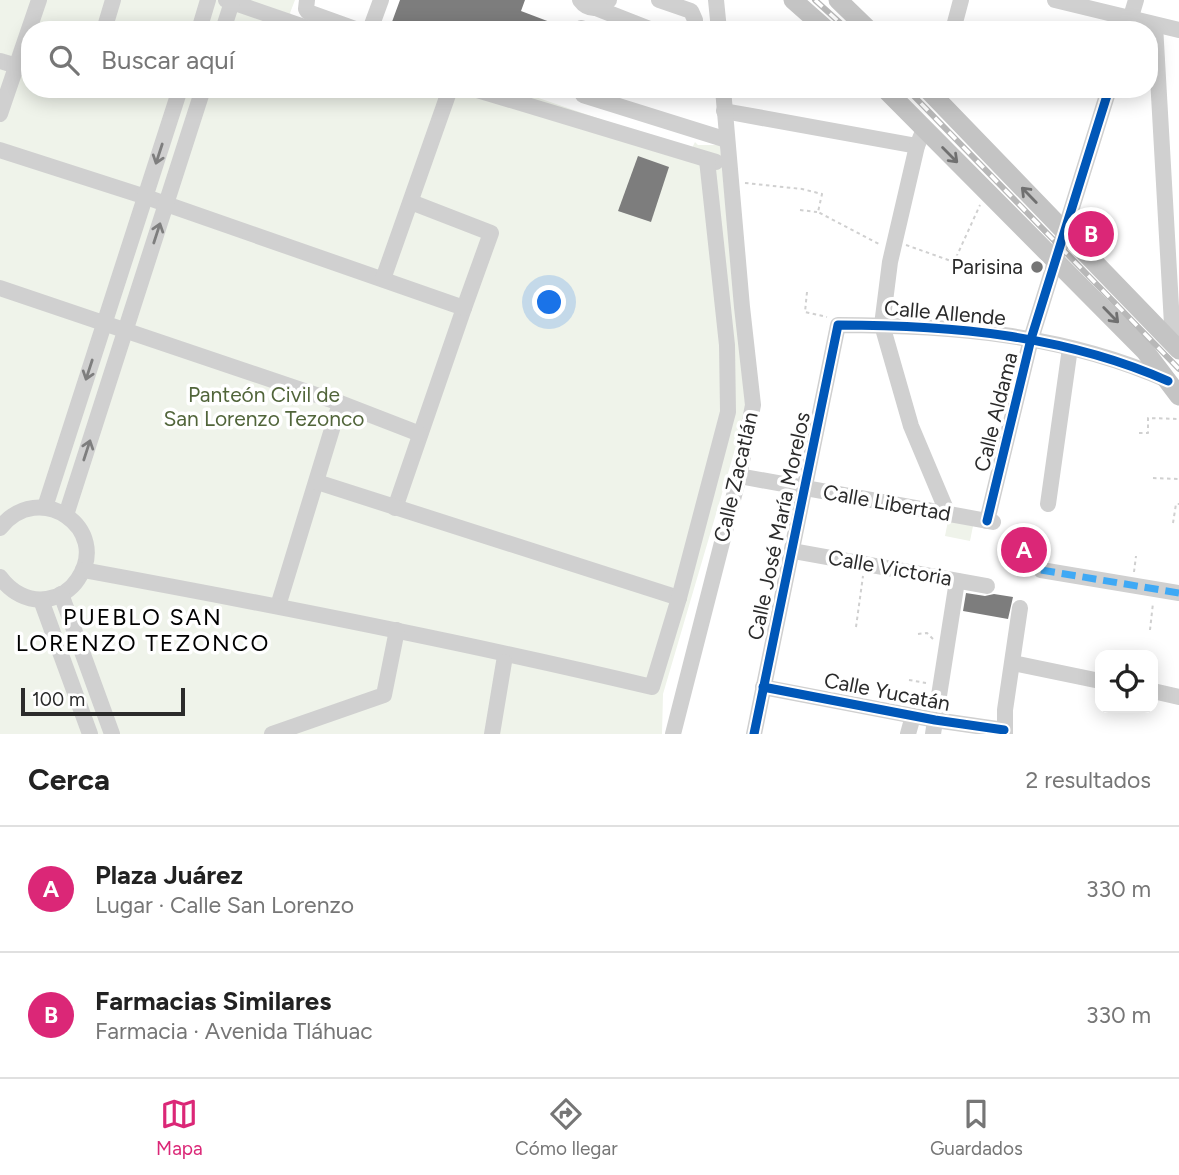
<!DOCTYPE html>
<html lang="es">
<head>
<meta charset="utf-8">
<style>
  :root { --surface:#fff; --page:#f6f6f6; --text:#222; --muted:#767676; --line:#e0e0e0; --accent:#db2777 }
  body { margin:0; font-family:Figtree,sans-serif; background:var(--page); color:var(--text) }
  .controls { position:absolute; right:21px; bottom:21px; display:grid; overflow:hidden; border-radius:14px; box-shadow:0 4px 18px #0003 }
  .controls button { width:63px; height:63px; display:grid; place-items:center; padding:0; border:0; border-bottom:2px solid var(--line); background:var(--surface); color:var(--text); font:35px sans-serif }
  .scale { position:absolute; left:21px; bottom:18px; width:164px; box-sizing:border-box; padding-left:7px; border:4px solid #2b2b2b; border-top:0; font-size:19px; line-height:24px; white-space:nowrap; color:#2b2b2b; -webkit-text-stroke:5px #fff; paint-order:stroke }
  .you { position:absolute; left:550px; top:303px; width:24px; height:24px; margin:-18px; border:5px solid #fff; border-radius:50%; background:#1a73e8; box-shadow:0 0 0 10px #1a73e833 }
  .badge { display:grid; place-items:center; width:46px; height:46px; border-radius:50%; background:var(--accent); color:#fff; font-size:23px; font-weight:700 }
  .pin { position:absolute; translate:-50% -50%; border:4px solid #fff; box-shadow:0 2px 7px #0006 }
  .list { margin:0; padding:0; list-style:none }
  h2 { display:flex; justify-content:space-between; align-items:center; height:91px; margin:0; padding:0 28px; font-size:30px }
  h2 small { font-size:23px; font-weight:400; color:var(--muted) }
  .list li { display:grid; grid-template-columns:46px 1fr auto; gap:21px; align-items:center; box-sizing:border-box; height:126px; padding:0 28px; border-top:2px solid var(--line) }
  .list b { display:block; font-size:26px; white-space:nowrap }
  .list p { margin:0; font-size:23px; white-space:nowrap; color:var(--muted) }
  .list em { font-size:23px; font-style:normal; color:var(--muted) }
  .icon { flex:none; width:38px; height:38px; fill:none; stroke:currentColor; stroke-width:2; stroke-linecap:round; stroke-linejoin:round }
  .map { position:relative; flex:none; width:1179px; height:734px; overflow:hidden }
  .search { position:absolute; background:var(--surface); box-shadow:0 4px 18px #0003; left:21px; right:21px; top:21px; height:77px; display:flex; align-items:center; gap:18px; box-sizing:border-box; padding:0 24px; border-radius:28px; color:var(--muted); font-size:26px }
  .sheet { height:343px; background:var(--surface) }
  nav { display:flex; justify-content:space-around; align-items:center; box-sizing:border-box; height:98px; border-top:2px solid var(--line); background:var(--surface); font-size:19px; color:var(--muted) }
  nav a { display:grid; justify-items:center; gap:4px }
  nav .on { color:var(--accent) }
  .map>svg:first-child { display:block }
  .green { fill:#eff3ea }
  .building { fill:#7d7d7d }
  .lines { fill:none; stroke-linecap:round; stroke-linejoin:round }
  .path { stroke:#d0d0d0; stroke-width:2; stroke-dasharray:3.5 3.5; stroke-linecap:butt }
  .minor { stroke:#d0d0d0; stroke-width:16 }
  .major { stroke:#c4c4c4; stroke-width:19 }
  .rail-casing { stroke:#b8b8b8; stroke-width:6 }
  .rail { stroke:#fff; stroke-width:3.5; stroke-dasharray:10; stroke-linecap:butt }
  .quiet { stroke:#3fa9f5; stroke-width:7; stroke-dasharray:14 7; stroke-linecap:butt }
  .cycleway-casing { stroke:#fff; stroke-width:13 }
  .cycleway { stroke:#0057b8; stroke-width:9 }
  .oneway { stroke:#7e7e7e }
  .oneway2 { stroke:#707070 }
  .poi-dot { fill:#757575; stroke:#fff; stroke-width:2.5 }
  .labels { text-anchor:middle; stroke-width:7; stroke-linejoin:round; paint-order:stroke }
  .poi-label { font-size:21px; fill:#2b2b2b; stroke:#fff; text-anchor:end }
  .street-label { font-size:21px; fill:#2b2b2b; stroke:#fff }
  .park-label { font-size:21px; fill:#51653a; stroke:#fff }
  .neighbourhood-label { font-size:23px; letter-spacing:2px; fill:#000; stroke:#fff }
</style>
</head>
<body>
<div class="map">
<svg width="1179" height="734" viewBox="0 0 1179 734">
  <rect width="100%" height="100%" fill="#fff"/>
  <g class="green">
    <path d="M0,0H295L290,13L293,17L337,30H30V89H512L691,150L695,142L698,145H720L746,412L663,694L662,734H0Z"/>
    <path d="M948,521L973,526L970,541L945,536Z"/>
  </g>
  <g class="building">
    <path d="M400,0H525L521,11L571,30H389Z"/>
    <path d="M638,156L669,167L651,222L618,211Z"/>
    <path d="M966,593L985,596L994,594L1013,597L1008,619L963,611Z"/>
  </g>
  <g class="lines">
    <g class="path">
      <path d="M745,183L802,189L822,194L818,212L879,244"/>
      <path d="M800,210L817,212"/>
      <path d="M906,245L954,262L980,205"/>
      <path d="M807,292L805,312L827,317"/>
      <path d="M1139,433H1148V418L1179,419"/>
      <path d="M1153,478L1179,479"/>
      <path d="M1173,523L1176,504H1179"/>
      <path d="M1134,572L1136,556"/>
      <path d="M856,627L863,576"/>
      <path d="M1150,630L1153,603"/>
      <path d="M918,634L927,633L933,639"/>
      <path d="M909,680L926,683"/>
    </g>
    <g class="minor">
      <path d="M226,0L313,30"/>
      <path d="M307,0L306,9L308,12L358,30"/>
      <path d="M580,0C588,11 601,10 609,0"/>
      <path d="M659,0L691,11L695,20L694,30"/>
      <path d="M716,0L719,30"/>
      <path d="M1055,0L1179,30"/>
      <path d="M596,8L652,30"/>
      <path d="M1155,25L1173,342"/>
      <path d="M581,28L585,30"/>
      <path d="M104,30L113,0"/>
      <path d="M199,30L208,0"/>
      <path d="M223,30L232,2"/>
      <path d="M370,30L381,0"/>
      <path d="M953,30L961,0"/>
      <path d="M1127,30L1136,0"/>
      <path d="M0,61L30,70"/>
      <path d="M474,89L716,162"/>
      <path d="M585,89L583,95L727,140"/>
      <path d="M724,111L917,146"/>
      <path d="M0,114L39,0"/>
      <path d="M924,129L917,146L890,262L882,325L911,426L948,514"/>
      <path d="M0,150L146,197L464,308L395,508"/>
      <path d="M411,202L491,233L464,308"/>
      <path d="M383,279L450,89"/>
      <path d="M0,288L340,403L278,606"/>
      <path d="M340,403L420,434"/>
      <path d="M739,476L993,522"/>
      <path d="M317,482L679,598"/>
      <path d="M1048,504L1070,348"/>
      <path d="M45,507L180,89"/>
      <path d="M66,515L203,89"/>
      <path d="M987,521L1031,339L1109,89"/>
      <path d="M0,528C39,478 112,529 78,579C71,590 59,597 47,599C28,602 11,592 0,577"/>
      <path d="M793,551L987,586"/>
      <path d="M83,570C274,605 464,642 652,687L679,598L728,412L727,345L707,160"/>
      <path d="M1041,570L1179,593"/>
      <path d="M61,594L112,734"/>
      <path d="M41,600L90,734"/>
      <path d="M1013,663L1100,681"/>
      <path d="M763,687L935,720L1004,730"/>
      <path d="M1153,691L1179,697"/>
      <path d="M272,734L384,695L397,630"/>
      <path d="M492,734L504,662"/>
      <path d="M673,734L739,476L753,405L742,307L723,89"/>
      <path d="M754,734L838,325C950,325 1063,334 1167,380"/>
      <path d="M908,734L913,716"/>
      <path d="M933,734L957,581"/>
      <path d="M1005,734V710L1020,608"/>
    </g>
    <g class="major">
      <path d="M793,0L827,30"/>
      <path d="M838,0L869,30"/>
      <path d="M885,89L1145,351L1179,396"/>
      <path d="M927,89L1179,350"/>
    </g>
    <g class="rail-casing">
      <g id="rail">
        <path d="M815,0L848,30"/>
        <path d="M907,89L1179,369"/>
      </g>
    </g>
    <use href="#rail" class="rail"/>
    <path class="quiet" d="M1041,570L1179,593"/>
    <g class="cycleway-casing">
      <g id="cycleway">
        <path d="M987,521L1031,339L1109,89"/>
        <path d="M763,687L935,720L1004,730"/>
        <path d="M754,734L838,325C951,325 1064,335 1168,381"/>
      </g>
    </g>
    <use href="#cycleway" class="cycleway"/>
  </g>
  <defs><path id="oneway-shaft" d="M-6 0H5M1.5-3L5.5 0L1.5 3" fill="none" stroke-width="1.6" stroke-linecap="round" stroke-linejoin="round" transform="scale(1.75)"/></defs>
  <g class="oneway">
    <use href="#oneway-shaft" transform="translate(159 154) rotate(108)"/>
    <use href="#oneway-shaft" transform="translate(157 233) rotate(-72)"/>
    <use href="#oneway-shaft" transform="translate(89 370) rotate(108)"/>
    <use href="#oneway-shaft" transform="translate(87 450) rotate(-72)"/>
  </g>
  <g class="oneway2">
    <use href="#oneway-shaft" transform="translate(950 155) rotate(45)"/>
    <use href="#oneway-shaft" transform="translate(1029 195) rotate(-134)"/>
    <use href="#oneway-shaft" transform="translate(1111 315) rotate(46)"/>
  </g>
  <circle class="poi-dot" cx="1037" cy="267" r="7"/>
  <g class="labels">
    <g class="poi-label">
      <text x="1023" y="274">Parisina</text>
    </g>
    <g class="street-label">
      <text transform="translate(945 313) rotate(5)" y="7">Calle Allende</text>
      <text transform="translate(996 412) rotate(-76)" y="7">Calle Aldama</text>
      <text transform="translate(736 477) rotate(-77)" y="7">Calle Zacatlán</text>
      <text transform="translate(887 503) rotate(10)" y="7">Calle Libertad</text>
      <text transform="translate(779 526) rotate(-78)" y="7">Calle José María Morelos</text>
      <text transform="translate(890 568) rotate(10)" y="7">Calle Victoria</text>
      <text transform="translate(887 692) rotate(11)" y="7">Calle Yucatán</text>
    </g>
    <g class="park-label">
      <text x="264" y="402">Panteón Civil de<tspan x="264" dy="24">San Lorenzo Tezonco</tspan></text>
    </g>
    <g class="neighbourhood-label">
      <text x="143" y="625">PUEBLO SAN<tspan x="143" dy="26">LORENZO TEZONCO</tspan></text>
    </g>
  </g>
</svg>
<div class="controls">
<button><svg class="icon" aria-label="locate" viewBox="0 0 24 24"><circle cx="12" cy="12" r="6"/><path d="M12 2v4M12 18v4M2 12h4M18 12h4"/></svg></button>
</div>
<div class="scale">100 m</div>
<div class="you"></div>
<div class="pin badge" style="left:1024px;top:550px">A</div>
<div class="pin badge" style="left:1091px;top:234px">B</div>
<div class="search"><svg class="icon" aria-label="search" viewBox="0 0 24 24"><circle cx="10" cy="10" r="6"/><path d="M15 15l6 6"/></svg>Buscar aquí</div>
</div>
<section class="sheet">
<h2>Cerca<small>2 resultados</small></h2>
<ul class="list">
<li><span class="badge">A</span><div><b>Plaza Juárez</b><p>Lugar · Calle San Lorenzo</p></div><em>330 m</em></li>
<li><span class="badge">B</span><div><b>Farmacias Similares</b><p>Farmacia · Avenida Tláhuac</p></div><em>330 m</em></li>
</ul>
</section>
<nav>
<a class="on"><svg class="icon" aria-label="map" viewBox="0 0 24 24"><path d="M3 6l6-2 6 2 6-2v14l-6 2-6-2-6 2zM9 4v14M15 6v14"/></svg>Mapa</a>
<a><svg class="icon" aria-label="directions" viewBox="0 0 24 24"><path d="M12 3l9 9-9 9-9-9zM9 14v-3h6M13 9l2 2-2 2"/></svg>Cómo llegar</a>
<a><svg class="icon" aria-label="saved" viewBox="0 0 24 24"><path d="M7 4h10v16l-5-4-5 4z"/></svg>Guardados</a>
</nav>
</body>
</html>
